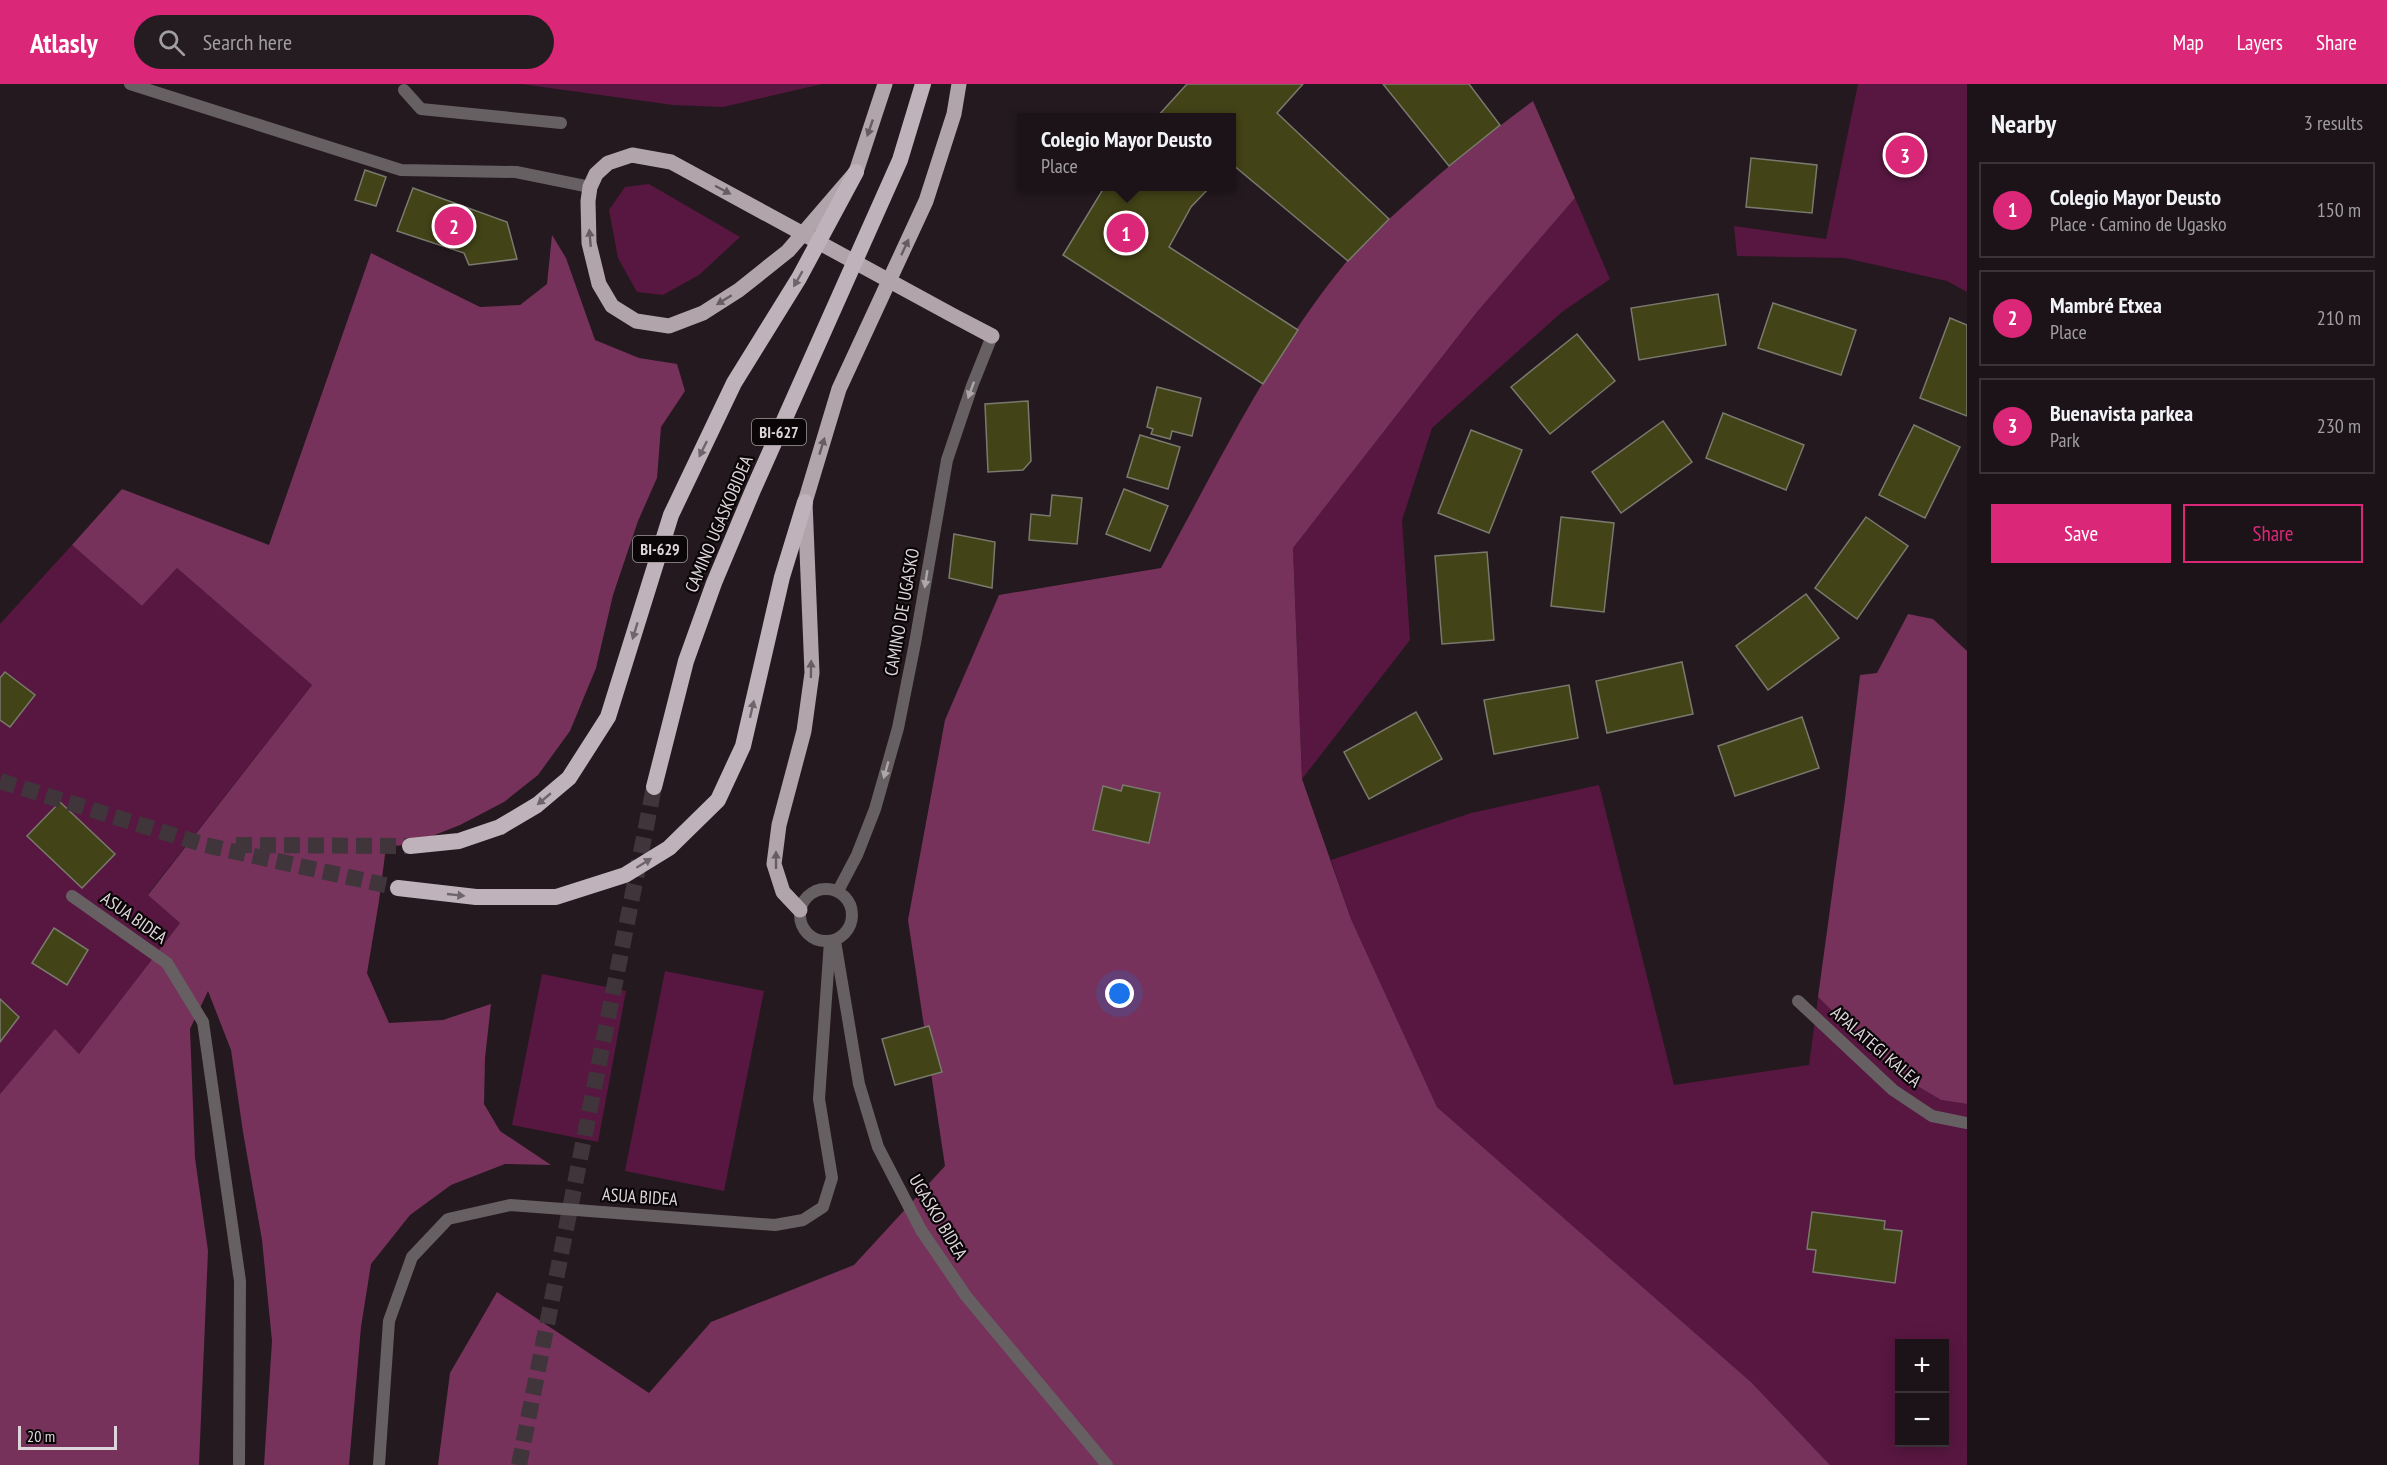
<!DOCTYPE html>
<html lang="en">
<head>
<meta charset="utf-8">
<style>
  :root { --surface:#1b1317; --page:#241c20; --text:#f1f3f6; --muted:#a09ea1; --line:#393236; --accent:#db2777 }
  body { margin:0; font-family:"PT Sans Narrow",sans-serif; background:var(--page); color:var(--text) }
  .controls { position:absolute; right:18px; bottom:18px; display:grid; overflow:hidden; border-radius:0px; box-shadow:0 3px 15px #0003 }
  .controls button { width:54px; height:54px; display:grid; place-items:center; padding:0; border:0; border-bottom:2px solid var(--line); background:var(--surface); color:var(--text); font:30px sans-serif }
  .scale { position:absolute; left:18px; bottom:15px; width:99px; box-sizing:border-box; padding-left:6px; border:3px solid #ded6da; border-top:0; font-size:16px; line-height:21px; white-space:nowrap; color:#ded6da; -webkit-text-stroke:4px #0a0608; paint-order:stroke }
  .you { position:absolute; left:1120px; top:910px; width:21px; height:21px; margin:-15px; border:4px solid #fff; border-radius:50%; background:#1a73e8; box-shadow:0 0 0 9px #1a73e833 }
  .badge { display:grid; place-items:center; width:39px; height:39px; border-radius:50%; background:var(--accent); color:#fff; font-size:20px; font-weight:700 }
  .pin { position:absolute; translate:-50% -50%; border:3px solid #fff; box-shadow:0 2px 6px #0006 }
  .popup { position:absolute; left:1017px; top:29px; width:219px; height:78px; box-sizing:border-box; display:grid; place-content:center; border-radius:0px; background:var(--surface); filter:drop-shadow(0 2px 4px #0005); font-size:20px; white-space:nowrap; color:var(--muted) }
  .popup b { font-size:22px; color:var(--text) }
  .popup::after { content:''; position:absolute; left:50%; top:100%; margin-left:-12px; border:12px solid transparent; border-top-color:var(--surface) }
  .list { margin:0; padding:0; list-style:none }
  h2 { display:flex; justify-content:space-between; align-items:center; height:78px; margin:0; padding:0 24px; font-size:26px }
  h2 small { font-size:20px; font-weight:400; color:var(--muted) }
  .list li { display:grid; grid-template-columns:39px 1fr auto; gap:18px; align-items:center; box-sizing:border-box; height:96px; margin:0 12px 12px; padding:0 12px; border:2px solid var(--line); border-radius:0px }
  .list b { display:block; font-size:22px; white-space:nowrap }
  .list p { margin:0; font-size:20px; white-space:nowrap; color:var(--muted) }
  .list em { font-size:20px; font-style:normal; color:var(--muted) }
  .actions { display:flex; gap:12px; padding:18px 24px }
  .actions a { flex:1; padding:14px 0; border:2px solid var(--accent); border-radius:0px; text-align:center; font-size:21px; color:var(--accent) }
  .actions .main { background:var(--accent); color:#fff }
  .icon { flex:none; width:33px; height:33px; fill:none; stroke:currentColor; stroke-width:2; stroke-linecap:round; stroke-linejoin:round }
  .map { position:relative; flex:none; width:1967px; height:1381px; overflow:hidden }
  header { display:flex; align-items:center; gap:36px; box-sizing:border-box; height:84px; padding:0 30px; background:var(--accent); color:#fff }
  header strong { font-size:28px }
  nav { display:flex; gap:33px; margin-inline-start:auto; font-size:21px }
  .search { width:420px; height:54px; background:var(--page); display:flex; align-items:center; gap:15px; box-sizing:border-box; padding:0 21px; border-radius:33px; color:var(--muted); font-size:22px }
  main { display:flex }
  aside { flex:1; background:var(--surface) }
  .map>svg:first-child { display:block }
  .green { fill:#581740; fill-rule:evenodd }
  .forest { fill:#76325a }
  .building { fill:#424317; stroke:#797a6d; stroke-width:1.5 }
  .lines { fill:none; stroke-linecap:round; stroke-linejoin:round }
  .trunk-tunnel { stroke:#40353b; stroke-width:16; stroke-dasharray:16 8; stroke-linecap:butt }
  .service { stroke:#666063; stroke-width:12 }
  .minor { stroke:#666063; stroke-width:12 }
  .primary { stroke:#b1a5ab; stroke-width:15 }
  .trunk { stroke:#c0b2ba; stroke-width:16 }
  .oneway { fill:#665d62 }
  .oneway2 { fill:#6e656a }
  .oneway3 { fill:#aea7aa }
  .labels { text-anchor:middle; stroke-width:4.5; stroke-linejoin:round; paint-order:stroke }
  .shield { fill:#0a0608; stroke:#9e989b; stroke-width:1.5 }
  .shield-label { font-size:16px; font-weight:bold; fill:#ded6da }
  .street-label { font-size:18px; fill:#ded6da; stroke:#0a0608 }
</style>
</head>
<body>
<header>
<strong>Atlasly</strong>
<div class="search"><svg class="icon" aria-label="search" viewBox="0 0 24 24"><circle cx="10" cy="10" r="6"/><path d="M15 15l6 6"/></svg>Search here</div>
<nav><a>Map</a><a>Layers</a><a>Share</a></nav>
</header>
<main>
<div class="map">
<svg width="1967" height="1381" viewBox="0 0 1967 1381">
  <rect width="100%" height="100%" fill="#24191f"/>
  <g class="green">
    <path d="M521,0H822L723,23L673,21Z"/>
    <path d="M1858,0H1967V208L1947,197L1845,174L1737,172L1734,142L1826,155Z"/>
    <path d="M649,100L740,153L699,191L663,211L637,208L618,174L609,126L625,103Z"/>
    <path d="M1575,114L1610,195L1562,228L1432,344L1402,436L1410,556L1302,695L1293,464L1477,228Z"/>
    <path d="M72,461L142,522L177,484L312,601L148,810L180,839L79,970L55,946L0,1010V540Z"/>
    <path d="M1599,701L1674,1001L1809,981L1818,913L1897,990L1941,1016L1967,1020V1381H1830L1751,1298L1437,1023L1351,835L1331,776L1471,729ZM1900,1260H1944V1358H1900Z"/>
    <path d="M665,887L764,907L724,1107L625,1087Z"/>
    <path d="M542,890L626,907L598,1058L512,1041Z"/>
  </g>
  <g class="forest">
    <path d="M1533,17L1575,114L1477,228L1293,464L1302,695L1351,835L1437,1023L1751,1298L1830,1381H438L450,1289L497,1208L649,1309L711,1238L854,1181L945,1082L908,836L945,636L999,511L1161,484C1218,380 1271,269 1347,177C1366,155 1388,136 1409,117C1449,81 1490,49 1533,17Z"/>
    <path d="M552,151L566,174L595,256L639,274L677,280L685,307L661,343L657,394L638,437L613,511L596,584L570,647L538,691L504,718L460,741L412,760L386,763L379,817L367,889L389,939L443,936L491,920L485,974L484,1020L500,1047L551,1081L505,1080L451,1101L410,1131L371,1180L361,1243L349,1381H264L272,1257L262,1156L243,1048L231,966L208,907L190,945L195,1074L208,1167L199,1381H0V1010L55,945L79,970L180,839L148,811L312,601L177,484L142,522L72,461L122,405L269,461L371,169L480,223L520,221L547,200Z"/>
    <path d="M1908,530L1933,535L1967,567V1020L1941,1016L1897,990L1818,913L1845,715L1860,591L1877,589Z"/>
  </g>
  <g class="building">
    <path d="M1187,0H1303L1277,29L1389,135L1348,177L1233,81L1231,83V33H1157Z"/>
    <path d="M1383,0H1469L1500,41L1449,82Z"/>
    <path d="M1751,74L1817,81L1812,129L1746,123Z"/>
    <path d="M365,86L386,93L376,122L355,116Z"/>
    <path d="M1105,102H1211L1191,123L1169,163L1298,246L1263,300L1063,171Z"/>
    <path d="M413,104L507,138L517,175L469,181L464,169L397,147Z"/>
    <path d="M1718,210L1726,261L1639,276L1631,224Z"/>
    <path d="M1773,219L1856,246L1841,291L1758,264Z"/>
    <path d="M1950,234L1967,241V332L1920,314Z"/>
    <path d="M1577,250L1615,297L1550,350L1511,303Z"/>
    <path d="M1157,303L1201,314L1192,352L1172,347L1170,355L1151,350L1153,345L1147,343Z"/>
    <path d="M1028,317L1031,377L1023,386L988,388L985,320Z"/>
    <path d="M1723,329L1804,361L1786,406L1706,374Z"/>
    <path d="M1663,337L1692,378L1621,429L1592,388Z"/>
    <path d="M1914,341L1960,363L1925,434L1879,411Z"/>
    <path d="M1471,346L1522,366L1489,449L1438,429Z"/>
    <path d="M1140,351L1180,363L1168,405L1127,393Z"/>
    <path d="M1124,405L1168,422L1150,467L1106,450Z"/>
    <path d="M1052,411L1082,414L1077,460L1029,456L1031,430L1050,432Z"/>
    <path d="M1561,433L1614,439L1604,528L1551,522Z"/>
    <path d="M1866,433L1908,462L1857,535L1815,504Z"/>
    <path d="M954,450L995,458L992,504L949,494Z"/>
    <path d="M1487,468L1494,556L1442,560L1435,472Z"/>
    <path d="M1806,510L1839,554L1768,606L1736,562Z"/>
    <path d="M1682,578L1693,630L1607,649L1596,597Z"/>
    <path d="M5,588L35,611L10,643L0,636V594Z"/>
    <path d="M1569,601L1578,654L1494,670L1484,616Z"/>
    <path d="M1416,628L1442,675L1369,715L1344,668Z"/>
    <path d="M1802,633L1819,684L1735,712L1718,662Z"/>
    <path d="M1123,701L1160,709L1149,759L1093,746L1103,702L1121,707Z"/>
    <path d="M60,718L115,770L82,804L27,752Z"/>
    <path d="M54,844L88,866L67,901L32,879Z"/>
    <path d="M0,915L19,933L0,958Z"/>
    <path d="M929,942L942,988L895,1001L882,955Z"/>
    <path d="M1812,1128L1885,1137L1884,1145L1902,1147L1895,1199L1813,1188L1816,1166L1807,1165Z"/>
  </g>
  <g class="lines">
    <g class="trunk-tunnel">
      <path d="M0,697L205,761L398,804"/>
      <path d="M236,761L410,762"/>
      <path d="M519,1381L654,703"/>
    </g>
    <g class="service">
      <path d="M130,0L401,86L516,88L590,103"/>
      <path d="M404,6L421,25L561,39"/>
      <path d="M72,812L167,879L203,938L240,1197L239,1381"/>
      <path d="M835,857L859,1000L878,1063L921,1146L966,1212L1107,1381"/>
      <path d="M379,1381L389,1237L412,1173L448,1135L510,1121L775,1141L803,1136L823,1123L832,1094L819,1015L830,857"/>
    </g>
    <g class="minor">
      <circle cx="826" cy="831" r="26"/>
      <path d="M838,807L857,771L875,725L898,644L915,559L947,376L972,302L992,252"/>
      <path d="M1798,917L1893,1006L1932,1032L1967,1039"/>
    </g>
    <g class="primary">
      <path d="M885,0L856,88L788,167L739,206L703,229L669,242L636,237L612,222L599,200L589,159L588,117L590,103L596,90L608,79L632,71L671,78L954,232L992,252"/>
      <path d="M800,826L783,808L774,780L779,741L804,647L812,589L805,418L839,305L926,117L954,30L959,0"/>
    </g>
    <g class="trunk">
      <path d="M654,703L686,577L714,499L753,406L900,76L923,0"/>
      <path d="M410,762L459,757L500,743L537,721L569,694L608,633L671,431L734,299L799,194L856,88"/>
      <path d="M398,804L476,813H556L625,791L669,764L718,716L743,662L782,493L805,418"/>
    </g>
  </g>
  <defs><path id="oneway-solid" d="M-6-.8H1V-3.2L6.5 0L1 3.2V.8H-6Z" transform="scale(1.5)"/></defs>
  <g class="oneway">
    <use href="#oneway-solid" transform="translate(870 44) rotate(109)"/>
    <use href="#oneway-solid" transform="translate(723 106) rotate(28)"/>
    <use href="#oneway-solid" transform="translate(590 154) rotate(-95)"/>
    <use href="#oneway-solid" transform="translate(905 163) rotate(-65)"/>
    <use href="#oneway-solid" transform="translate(724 216) rotate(148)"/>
    <use href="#oneway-solid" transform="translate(822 362) rotate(-73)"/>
    <use href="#oneway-solid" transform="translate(811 585) rotate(-89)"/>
    <use href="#oneway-solid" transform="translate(776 776) rotate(-90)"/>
  </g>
  <g class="oneway2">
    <use href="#oneway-solid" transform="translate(798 195) rotate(120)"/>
    <use href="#oneway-solid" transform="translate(703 365) rotate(116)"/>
    <use href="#oneway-solid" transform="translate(635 547) rotate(107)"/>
    <use href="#oneway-solid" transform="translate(752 625) rotate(-77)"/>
    <use href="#oneway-solid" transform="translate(544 715) rotate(140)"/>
    <use href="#oneway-solid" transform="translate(644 779) rotate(-32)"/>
    <use href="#oneway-solid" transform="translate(456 811) rotate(6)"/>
  </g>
  <g class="oneway3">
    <use href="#oneway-solid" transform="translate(971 306) rotate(110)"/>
    <use href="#oneway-solid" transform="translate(926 495) rotate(99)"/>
    <use href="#oneway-solid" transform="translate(886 686) rotate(106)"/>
  </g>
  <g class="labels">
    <g class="shield">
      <rect x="752" y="335" width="54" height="26" rx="4.5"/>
      <rect x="633" y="452" width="54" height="26" rx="4.5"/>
    </g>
    <g class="shield-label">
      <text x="779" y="354">BI-627</text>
      <text x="660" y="471">BI-629</text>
    </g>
    <g class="street-label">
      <text transform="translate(719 440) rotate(-67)" y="6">CAMINO UGASKOBIDEA</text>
      <text transform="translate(902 528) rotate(-80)" y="6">CAMINO DE UGASKO</text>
      <text transform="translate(134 834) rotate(35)" y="6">ASUA BIDEA</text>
      <text transform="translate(1876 963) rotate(41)" y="6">APALATEGI KALEA</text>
      <text transform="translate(640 1113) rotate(4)" y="6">ASUA BIDEA</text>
      <text transform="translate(938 1133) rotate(59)" y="6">UGASKO BIDEA</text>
    </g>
  </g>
</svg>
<div class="controls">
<button>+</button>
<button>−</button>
</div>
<div class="scale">20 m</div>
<div class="you"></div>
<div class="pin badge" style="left:1126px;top:149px">1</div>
<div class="popup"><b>Colegio Mayor Deusto</b>Place</div>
<div class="pin badge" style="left:454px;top:142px">2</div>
<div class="pin badge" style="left:1905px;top:71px">3</div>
</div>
<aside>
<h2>Nearby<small>3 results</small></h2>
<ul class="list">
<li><span class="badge">1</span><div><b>Colegio Mayor Deusto</b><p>Place · Camino de Ugasko</p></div><em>150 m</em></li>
<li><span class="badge">2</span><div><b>Mambré Etxea</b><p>Place</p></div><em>210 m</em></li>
<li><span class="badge">3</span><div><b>Buenavista parkea</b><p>Park</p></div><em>230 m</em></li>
</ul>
<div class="actions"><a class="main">Save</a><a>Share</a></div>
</aside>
</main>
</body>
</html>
